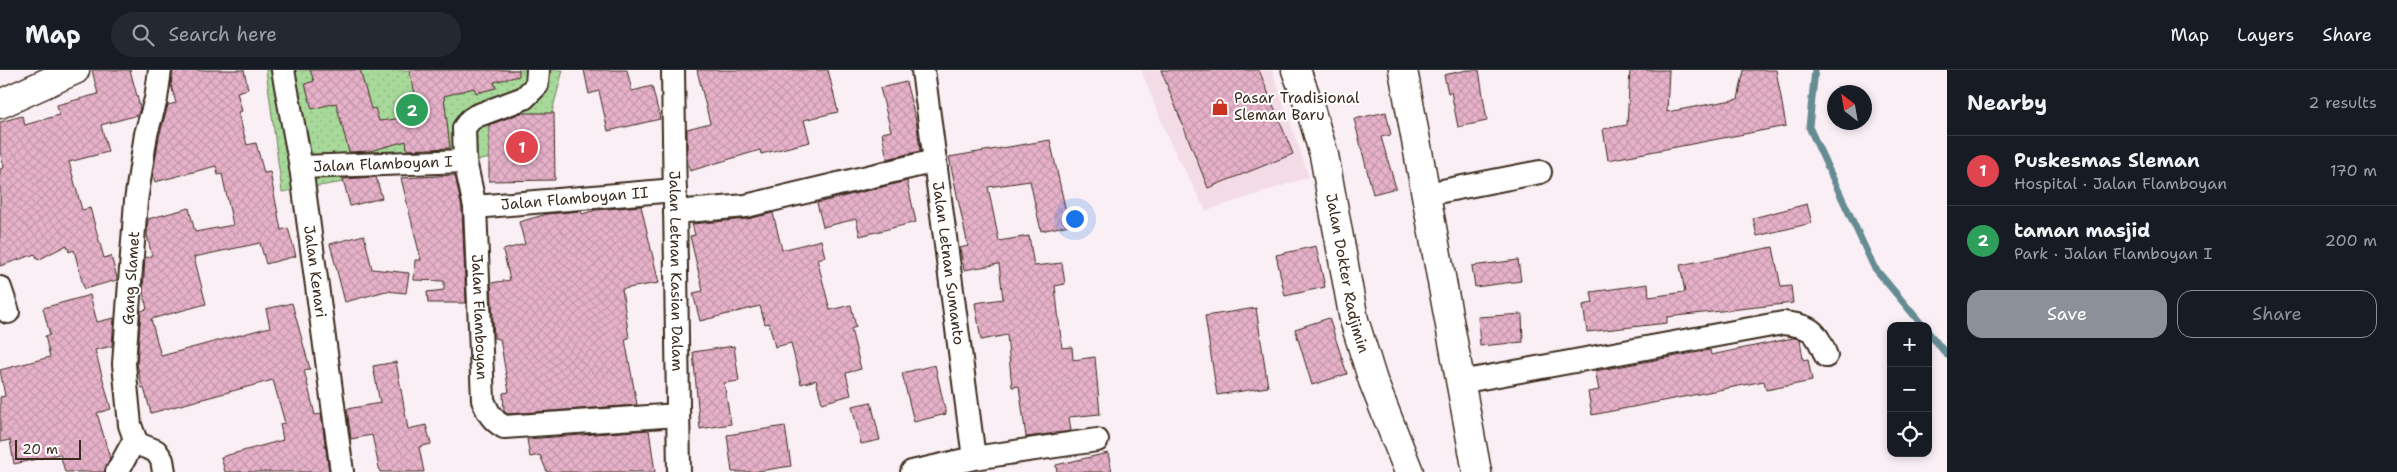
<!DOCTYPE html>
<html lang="en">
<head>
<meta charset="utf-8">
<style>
  :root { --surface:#171b24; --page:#242831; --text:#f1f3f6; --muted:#9ea1a6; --line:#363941; --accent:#8c9099 }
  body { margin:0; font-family:"Shantell Sans",sans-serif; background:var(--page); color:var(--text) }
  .controls { position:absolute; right:15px; bottom:15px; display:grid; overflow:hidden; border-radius:10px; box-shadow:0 2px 8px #0003 }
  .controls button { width:45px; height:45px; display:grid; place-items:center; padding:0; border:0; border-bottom:1px solid var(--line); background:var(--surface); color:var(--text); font:25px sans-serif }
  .compass { position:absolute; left:1827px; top:15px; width:45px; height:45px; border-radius:50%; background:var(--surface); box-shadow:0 2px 8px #0003; rotate:329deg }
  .scale { position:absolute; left:15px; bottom:12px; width:66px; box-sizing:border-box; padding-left:5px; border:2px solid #3b2a1e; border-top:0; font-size:14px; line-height:18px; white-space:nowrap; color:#3b2a1e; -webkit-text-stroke:4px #fff; paint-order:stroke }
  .you { position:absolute; left:1074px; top:148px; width:18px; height:18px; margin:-12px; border:4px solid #fff; border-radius:50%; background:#1a73e8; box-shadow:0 0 0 8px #1a73e833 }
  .badge { display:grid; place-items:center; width:32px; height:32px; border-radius:50%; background:var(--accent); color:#fff; font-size:16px; font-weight:700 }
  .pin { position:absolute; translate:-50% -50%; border:2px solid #fff; box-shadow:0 1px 5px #0006 }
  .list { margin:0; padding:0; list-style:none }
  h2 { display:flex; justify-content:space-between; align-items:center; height:65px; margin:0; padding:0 20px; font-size:21px }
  h2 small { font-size:16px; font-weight:400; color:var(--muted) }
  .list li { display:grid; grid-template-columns:32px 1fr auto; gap:15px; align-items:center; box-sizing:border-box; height:70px; padding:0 20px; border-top:1px solid var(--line) }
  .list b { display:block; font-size:19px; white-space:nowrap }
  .list p { margin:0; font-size:16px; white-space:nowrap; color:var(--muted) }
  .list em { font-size:16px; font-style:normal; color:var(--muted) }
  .actions { display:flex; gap:10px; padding:15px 20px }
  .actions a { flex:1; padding:11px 0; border:1px solid var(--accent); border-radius:15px; text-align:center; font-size:18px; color:var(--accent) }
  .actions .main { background:var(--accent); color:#fff }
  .icon { flex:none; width:28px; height:28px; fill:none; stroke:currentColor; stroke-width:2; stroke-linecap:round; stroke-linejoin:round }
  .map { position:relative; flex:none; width:1947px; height:402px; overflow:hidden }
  header { display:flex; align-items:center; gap:30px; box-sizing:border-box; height:70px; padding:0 25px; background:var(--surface); border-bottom:1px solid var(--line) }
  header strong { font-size:24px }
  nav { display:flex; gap:28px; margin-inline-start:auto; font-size:18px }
  .search { width:350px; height:45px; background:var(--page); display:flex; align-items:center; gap:12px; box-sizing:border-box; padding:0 18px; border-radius:28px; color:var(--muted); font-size:19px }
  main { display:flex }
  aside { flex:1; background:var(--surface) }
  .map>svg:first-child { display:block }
  .built { fill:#f4dce7 }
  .park { fill:url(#park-dots); stroke:#71825c }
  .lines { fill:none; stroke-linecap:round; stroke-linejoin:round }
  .stream { stroke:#668c93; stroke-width:7 }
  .building { fill:url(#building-cross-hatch); stroke:#3b2a1e }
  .minor-casing { stroke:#3b2a1e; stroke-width:26 }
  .major-casing { stroke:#3b2a1e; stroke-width:31 }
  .minor { stroke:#fff; stroke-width:22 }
  .major { stroke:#fff; stroke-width:28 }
  .labels { text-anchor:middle; stroke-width:4; stroke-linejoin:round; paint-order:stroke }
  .poi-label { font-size:15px; fill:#3b2a1e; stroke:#fff; text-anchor:start }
  .street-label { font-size:15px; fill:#3b2a1e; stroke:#fff }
</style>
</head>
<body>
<header>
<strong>Map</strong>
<div class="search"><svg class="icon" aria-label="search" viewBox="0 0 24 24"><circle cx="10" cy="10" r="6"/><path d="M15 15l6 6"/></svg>Search here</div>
<nav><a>Map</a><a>Layers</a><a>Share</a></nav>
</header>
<main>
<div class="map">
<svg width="1947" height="402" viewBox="0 0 1947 402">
  <defs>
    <pattern id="park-dots" width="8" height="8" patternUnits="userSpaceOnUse" patternTransform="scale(1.25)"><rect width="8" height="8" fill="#a7d99a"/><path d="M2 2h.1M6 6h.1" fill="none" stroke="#91ba84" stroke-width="1.8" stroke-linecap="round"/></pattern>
    <pattern id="building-cross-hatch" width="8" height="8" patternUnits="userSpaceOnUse" patternTransform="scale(1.25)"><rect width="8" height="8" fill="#e6b1c9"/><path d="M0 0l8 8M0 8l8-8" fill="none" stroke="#c698ac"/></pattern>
  </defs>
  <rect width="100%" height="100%" fill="#faeff4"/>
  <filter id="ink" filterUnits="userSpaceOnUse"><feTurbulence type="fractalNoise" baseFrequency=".02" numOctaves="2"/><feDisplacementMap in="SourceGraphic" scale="10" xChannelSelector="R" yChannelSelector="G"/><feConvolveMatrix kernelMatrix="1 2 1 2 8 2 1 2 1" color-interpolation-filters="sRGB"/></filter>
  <g filter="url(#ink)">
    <path class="built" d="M1141,0H1272L1309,107L1206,141L1170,73Z"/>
    <path class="park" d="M266,0H563L542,80L282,122Z"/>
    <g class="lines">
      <g class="stream">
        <path d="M1815,0L1809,57L1874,197L1923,256"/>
        <path d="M1928,262L1947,285"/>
      </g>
    </g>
    <g class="building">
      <path d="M92,0H130L140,37L138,45L101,55L108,82L69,92L82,140L90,138L104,188L111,186L117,208V210L84,219L74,180L69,182L67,175L38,190L35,184L0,196V99L4,98L0,82V52L22,46L25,55L59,45L57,35L98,24Z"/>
      <path d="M173,0H244L248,19L237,22L242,41L238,42L247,75L256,73L264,103L270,102L281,160L288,158L296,186L266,194L260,173L194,187L206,234L151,249L161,286L270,257L266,239L292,233L310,299L304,300L315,345L321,344L329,402H225L221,387L283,370L280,354L285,353L273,310L151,343L144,318H142L137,294L141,241L147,239L143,221L145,188L152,186L147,165L148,149L189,138L195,162L233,155L222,104L218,105L216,96L155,112L153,104L159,67L168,35L176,33L171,15Z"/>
      <path d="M310,0H360L371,39L375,38L379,51L421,46L409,0H519V6L494,12L496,18L476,23L474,18L444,26L450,78L407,80L406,71L370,81L349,82L336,33L312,39L305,14L314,11Z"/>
      <path d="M584,0H627L632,21L652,16L660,49L608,61L599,21L589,24Z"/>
      <path d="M697,0H828L838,42L804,50L810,72L761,84L760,80L690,101L687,90V59L710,53Z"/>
      <path d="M1161,0H1259L1293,84L1208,118Z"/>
      <path d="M1467,0H1479L1487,51L1458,57L1451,22L1448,23L1444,5Z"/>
      <path d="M1630,0H1669L1667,42L1738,29L1744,0H1776L1786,56L1608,90L1603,59L1627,55Z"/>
      <path d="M906,12L917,55L920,81L887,89L882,63L891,61L880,18Z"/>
      <path d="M1386,42L1391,65L1381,67L1396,118L1373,124L1354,49Z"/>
      <path d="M521,43H554L555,110L489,111V55Z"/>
      <path d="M1050,70L1069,155L1041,161L1030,111L988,117L999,171L1029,166L1034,196L1062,193L1065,214L1055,216L1062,278L1072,277L1073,290L1095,287L1100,344L1069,347L1071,361L1026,367L1019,316L1012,317L1007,265L981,270L975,233L1003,229L999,194L964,200L960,178L968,176L949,87Z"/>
      <path d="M455,105L462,139L466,233H428L427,222L444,220V211L414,210L415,190H421L401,108Z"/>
      <path d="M376,107L382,128L350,136L343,109Z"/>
      <path d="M907,111L916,152L860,166L856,149L823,157L817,133Z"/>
      <path d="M1807,134L1812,153L1757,166L1753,148Z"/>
      <path d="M641,136L659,213L622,219L629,268L625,269L637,335L507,344L504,341L503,323L509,322L500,269L494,268L491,213L510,210L503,180L525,174L519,152L547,144L581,141L582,144L596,140Z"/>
      <path d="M773,143L782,180L821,170L825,187L817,189L830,240L851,235L856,257L851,259L861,299L846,303L851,325L822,333L816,310L801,314L791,273L775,277L769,253L765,254L760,236L700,251L693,223L703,221L690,166L695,165L692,154L747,149Z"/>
      <path d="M364,165L372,199L409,203L406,223L386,221L345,232L330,174Z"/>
      <path d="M1316,176L1325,217L1285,226L1276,185Z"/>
      <path d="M1773,177L1781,217L1791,216L1793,233L1667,247V253L1587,262L1583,235L1593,233L1591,222L1648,214L1649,227L1685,222L1680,195Z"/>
      <path d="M1518,190L1521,211L1475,217L1472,196Z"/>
      <path d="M90,225L97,252L114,248L112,276L95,280L111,339L97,343L110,388L104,402H65L60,384L14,394L10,370L0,372V327L5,326L0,300L50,287L45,266L50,265L43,238Z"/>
      <path d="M1256,238L1268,317L1217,325L1205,246Z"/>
      <path d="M1522,244L1523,272L1480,276L1478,247Z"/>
      <path d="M1329,248L1347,304L1312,315L1295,259Z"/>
      <path d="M1793,268L1800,269L1803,290L1808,289L1812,311L1766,320L1764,311L1592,345L1588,322L1599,320L1595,301L1710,280L1711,285Z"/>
      <path d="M734,276L739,311L724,313L731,354L700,359L693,282Z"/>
      <path d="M396,292L408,359L426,355L431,374L419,377L424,402H380L372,365L351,369L347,339L380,333L373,296Z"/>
      <path d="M935,295L946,344L914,352L902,303Z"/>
      <path d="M871,332L880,370L861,374L852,336Z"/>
      <path d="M785,356L791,396L753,402H732L727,365Z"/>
      <path d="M649,360L655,402H547L540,385L530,387L527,369Z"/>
      <path d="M1108,383L1112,402H1057L1056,395Z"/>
    </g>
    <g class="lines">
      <g class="minor-casing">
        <g id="minor">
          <path d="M160,0L156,29L146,64L136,131L124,294L130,355L135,369L138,374L156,381L162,390L164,402"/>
          <path id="s1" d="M283,0L301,97L342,402"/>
          <path id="s2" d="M538,0L537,15L524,28L476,46L470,50L464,58L465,91L475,137L483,330C488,343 492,350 504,357L678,345"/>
          <path id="s3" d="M673,0L679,402"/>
          <path id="s4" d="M923,0L974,388"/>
          <path id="s5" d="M301,97L465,91"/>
          <path d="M1427,124L1540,102"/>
          <path id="s6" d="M475,137L675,120"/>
          <path d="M675,142L746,136L935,91"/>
          <path d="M0,218L8,242"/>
          <path d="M1460,312L1783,253C1811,256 1816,260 1826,286"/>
          <path d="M117,402L135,369"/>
          <path d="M912,402L974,388L1097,370"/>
        </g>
      </g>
      <g class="major-casing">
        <g id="major">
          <path id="s7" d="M1296,0L1309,35L1324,85L1354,250L1373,311L1409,402"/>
          <path d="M1403,0L1477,402"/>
          <path d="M0,34L75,0"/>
        </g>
      </g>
      <use href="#minor" class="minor"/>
      <use href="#major" class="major"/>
    </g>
  </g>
  <defs>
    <g id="shop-bare" transform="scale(1.35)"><path d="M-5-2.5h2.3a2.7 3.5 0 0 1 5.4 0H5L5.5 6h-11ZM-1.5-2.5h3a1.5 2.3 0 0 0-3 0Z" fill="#c8321e" stroke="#fff" stroke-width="2.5" paint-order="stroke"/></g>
  </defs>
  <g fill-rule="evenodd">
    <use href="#shop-bare" x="1220" y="37"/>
  </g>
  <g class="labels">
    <g class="poi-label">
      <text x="1234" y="33">Pasar Tradisional<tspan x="1234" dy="17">Sleman Baru</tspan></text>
    </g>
    <g class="street-label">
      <text dy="5" stroke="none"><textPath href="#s5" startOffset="82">Jalan Flamboyan I</textPath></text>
      <text dy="5" stroke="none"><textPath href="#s6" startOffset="100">Jalan Flamboyan II</textPath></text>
      <text dy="5" stroke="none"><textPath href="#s4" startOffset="195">Jalan Letnan Sumanto</textPath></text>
      <text dy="5" stroke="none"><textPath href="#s1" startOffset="204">Jalan Kenari</textPath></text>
      <text dy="5" stroke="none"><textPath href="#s3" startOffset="201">Jalan Letnan Kasian Dalam</textPath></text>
      <text dy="5" stroke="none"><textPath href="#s7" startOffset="210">Jalan Dokter Radjimin</textPath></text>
      <text transform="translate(131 208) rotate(-86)" y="5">Gang Slamet</text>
      <text dy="5" stroke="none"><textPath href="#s2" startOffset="292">Jalan Flamboyan</textPath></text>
    </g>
  </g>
</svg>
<div class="controls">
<button>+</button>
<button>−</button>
<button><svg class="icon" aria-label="locate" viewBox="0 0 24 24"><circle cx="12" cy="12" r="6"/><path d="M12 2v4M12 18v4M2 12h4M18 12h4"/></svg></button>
</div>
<svg class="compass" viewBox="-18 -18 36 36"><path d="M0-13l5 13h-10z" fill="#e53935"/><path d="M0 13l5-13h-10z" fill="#9ea1a6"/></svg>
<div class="scale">20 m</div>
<div class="you"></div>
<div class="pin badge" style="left:522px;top:77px;background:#e0444e">1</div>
<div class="pin badge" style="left:412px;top:40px;background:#2e9e5b">2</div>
</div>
<aside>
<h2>Nearby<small>2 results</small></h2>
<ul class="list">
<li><span class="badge" style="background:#e0444e">1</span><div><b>Puskesmas Sleman</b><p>Hospital · Jalan Flamboyan</p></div><em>170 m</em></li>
<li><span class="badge" style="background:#2e9e5b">2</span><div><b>taman masjid</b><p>Park · Jalan Flamboyan I</p></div><em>200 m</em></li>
</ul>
<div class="actions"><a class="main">Save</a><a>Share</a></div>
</aside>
</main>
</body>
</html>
